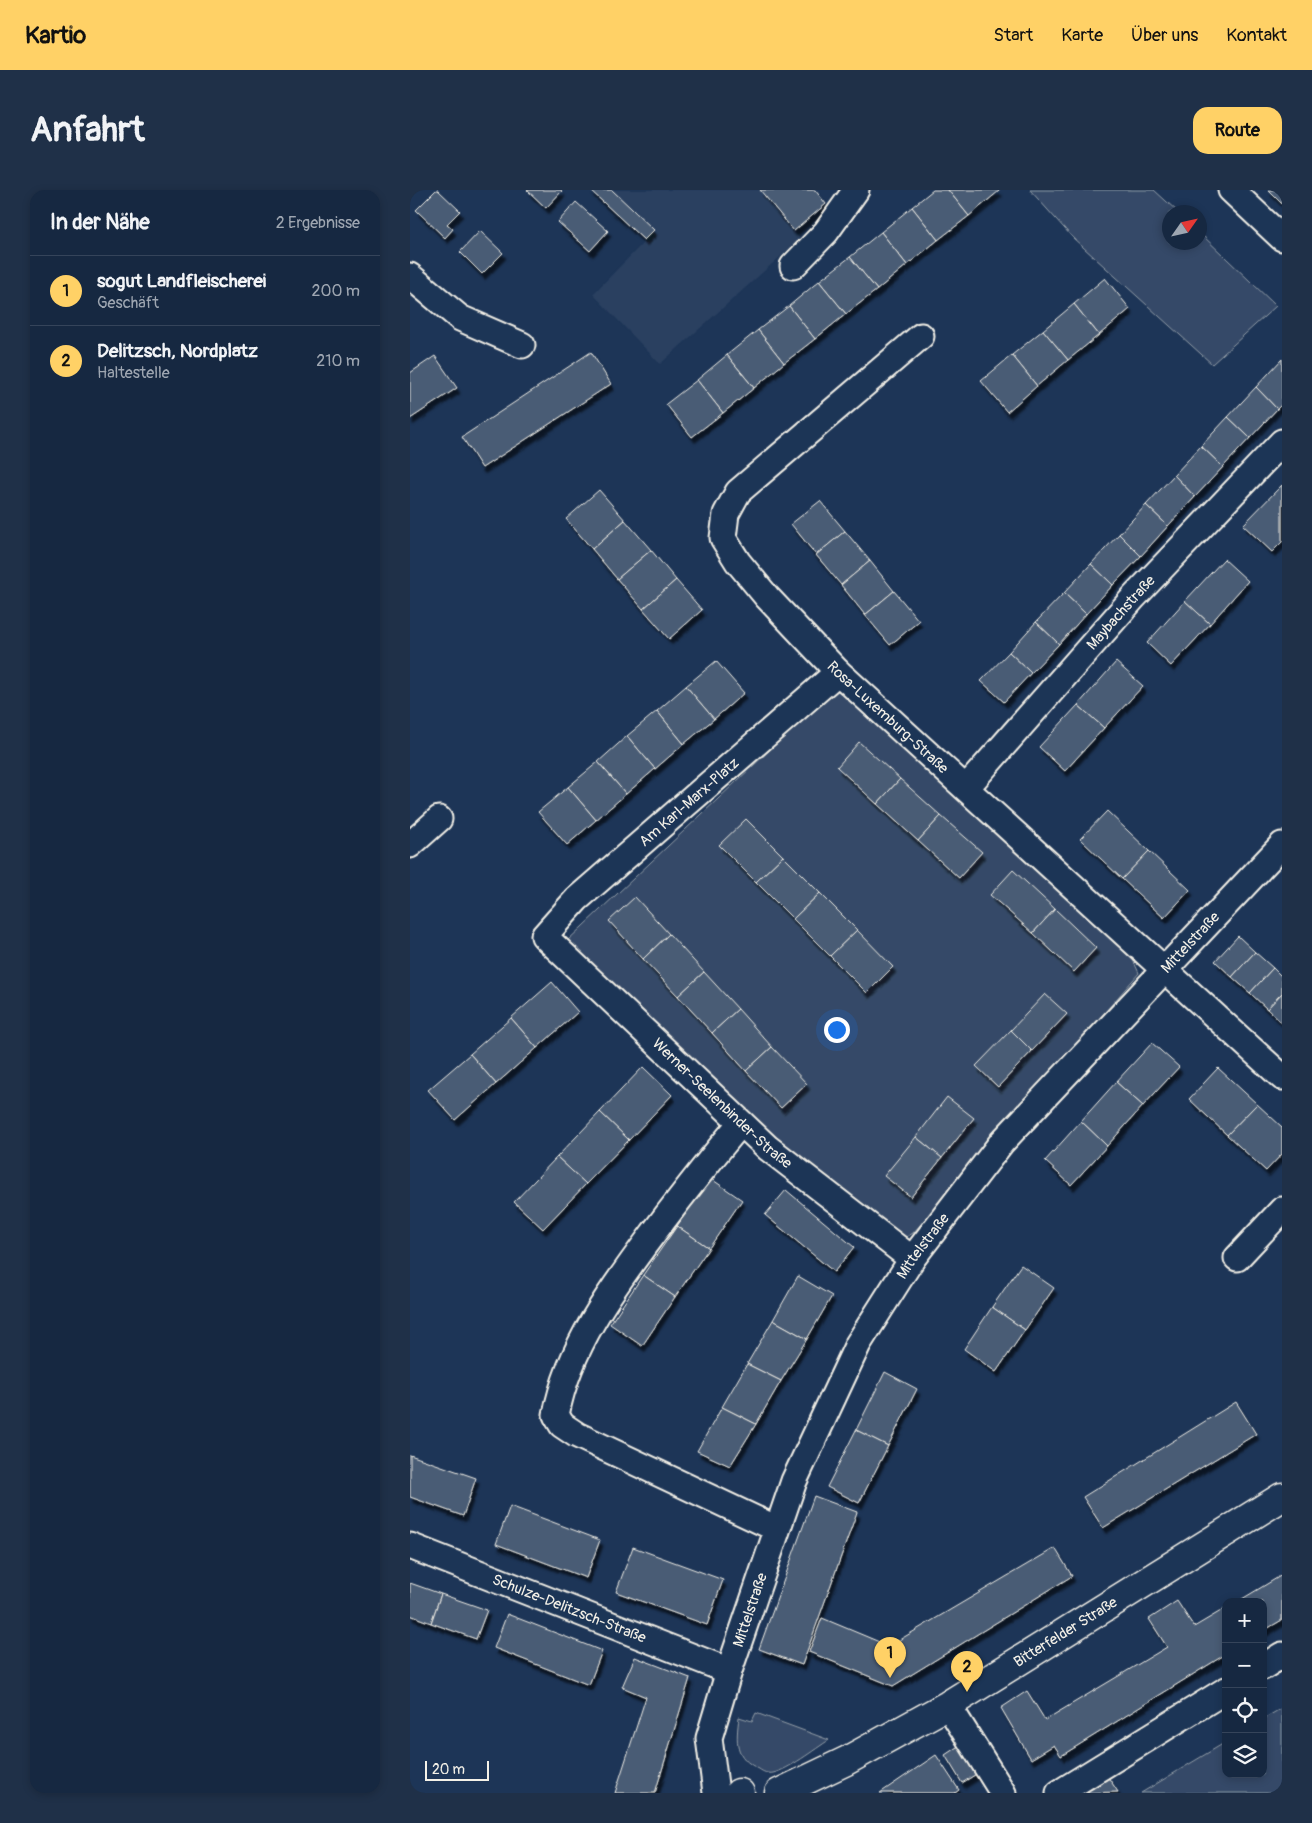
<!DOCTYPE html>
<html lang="de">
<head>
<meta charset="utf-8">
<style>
  :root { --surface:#162841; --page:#1f3048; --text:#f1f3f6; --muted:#9ea6b1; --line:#35445a; --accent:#ffd166 }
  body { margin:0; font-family:Pangolin,sans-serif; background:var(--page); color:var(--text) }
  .controls { position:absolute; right:15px; bottom:15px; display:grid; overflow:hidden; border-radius:10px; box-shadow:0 2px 8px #0003 }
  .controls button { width:45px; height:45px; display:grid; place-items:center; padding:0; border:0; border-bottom:1px solid var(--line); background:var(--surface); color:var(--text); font:25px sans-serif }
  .compass { position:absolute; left:752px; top:15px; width:45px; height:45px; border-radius:50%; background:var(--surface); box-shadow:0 2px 8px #0003; rotate:56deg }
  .scale { position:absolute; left:15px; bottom:12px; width:64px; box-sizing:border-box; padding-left:5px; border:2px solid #f4f1e8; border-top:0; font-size:14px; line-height:18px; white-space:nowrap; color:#f4f1e8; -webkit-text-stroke:4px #1d3557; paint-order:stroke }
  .you { position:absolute; left:426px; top:839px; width:18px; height:18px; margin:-12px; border:4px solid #fff; border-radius:50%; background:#1a73e8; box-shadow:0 0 0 8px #1a73e833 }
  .badge { display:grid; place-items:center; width:32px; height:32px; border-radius:50%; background:var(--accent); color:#111; font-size:16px; font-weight:700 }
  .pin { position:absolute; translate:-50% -41px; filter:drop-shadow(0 1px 2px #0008) }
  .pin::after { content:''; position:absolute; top:26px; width:18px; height:15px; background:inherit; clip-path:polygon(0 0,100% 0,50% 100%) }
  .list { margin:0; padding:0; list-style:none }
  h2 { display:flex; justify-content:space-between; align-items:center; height:65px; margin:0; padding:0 20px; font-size:21px }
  h2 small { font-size:16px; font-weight:400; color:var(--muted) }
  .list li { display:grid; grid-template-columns:32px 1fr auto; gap:15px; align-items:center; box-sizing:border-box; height:70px; padding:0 20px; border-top:1px solid var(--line) }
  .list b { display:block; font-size:19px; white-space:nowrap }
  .list p { margin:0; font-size:16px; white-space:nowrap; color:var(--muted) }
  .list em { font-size:16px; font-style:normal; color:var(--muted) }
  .icon { flex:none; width:28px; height:28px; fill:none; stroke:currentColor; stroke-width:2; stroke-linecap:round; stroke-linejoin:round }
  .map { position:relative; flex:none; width:872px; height:1603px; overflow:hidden; border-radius:15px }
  header { display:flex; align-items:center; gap:30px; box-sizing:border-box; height:70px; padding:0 25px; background:var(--accent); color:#111 }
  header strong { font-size:24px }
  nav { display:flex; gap:28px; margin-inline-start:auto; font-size:18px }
  .intro { display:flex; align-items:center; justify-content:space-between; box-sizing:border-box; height:120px; padding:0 30px }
  h1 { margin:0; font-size:35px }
  .button { padding:12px 22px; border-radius:15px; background:var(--accent); color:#111; font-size:18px; font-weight:700 }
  main { display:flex; gap:30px; padding:0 30px }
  aside { flex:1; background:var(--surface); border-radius:15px; box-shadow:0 2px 8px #0003 }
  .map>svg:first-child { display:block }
  .built { fill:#2a4060 }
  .green { fill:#354a67; stroke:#949ea8 }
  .building { fill:#485b74; stroke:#f4f1e8; filter:url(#shadow) }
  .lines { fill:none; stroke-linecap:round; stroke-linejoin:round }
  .minor-casing { stroke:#f4f1e8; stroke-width:29 }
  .major-casing { stroke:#f4f1e8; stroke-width:31 }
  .minor { stroke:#1d3557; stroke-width:25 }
  .major { stroke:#1d3557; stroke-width:28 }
  .labels { text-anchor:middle; stroke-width:4; stroke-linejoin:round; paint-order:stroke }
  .street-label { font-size:15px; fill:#f4f1e8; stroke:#1d3557 }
</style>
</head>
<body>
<header>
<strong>Kartio</strong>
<nav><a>Start</a><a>Karte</a><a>Über uns</a><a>Kontakt</a></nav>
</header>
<div class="intro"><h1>Anfahrt</h1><a class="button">Route</a></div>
<main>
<aside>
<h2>In der Nähe<small>2 Ergebnisse</small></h2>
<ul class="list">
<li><span class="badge">1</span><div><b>sogut Landfleischerei</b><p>Geschäft</p></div><em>200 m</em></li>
<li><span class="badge">2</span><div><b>Delitzsch, Nordplatz</b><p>Haltestelle</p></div><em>210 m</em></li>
</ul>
</aside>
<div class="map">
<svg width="872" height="1603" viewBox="0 0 872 1603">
  <defs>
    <filter id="shadow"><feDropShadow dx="3" dy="5.5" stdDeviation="1" flood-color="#0009"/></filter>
  </defs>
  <rect width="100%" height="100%" fill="#1d3557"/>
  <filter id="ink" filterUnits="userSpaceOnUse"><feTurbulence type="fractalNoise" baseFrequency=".02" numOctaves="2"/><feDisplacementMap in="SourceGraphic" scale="10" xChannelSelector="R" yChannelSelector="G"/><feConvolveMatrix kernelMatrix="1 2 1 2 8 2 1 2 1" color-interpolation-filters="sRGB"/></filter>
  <g filter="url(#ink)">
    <path class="built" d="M180,0H350L390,49L250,174L183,104L235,51Z"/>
    <g class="green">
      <path d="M620,0H744L768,22H759V52H789L790,43L866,116L802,174L663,48Z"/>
      <path d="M428,496L723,770L729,783L503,1043L498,1046L493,1048L362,947L156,752Z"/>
      <path d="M872,1518V1603H731L816,1552V1584H853V1529Z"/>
      <path d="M346,1523L419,1550C405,1559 378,1580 363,1583C358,1584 353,1582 349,1579C324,1567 326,1552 329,1527L342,1531Z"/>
    </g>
    <g class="building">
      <path d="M26,0H28L50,21L37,34L43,39L35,48L6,20Z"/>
      <path d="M117,0H151L152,1L136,18Z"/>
      <path d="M180,0H202L244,40L234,50Z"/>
      <path d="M350,0H405L416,14L384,41Z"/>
      <path d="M523,0H538L559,26L528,50L502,17Z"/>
      <path d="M538,0H589V1L559,26Z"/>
      <path d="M858,0H872V14Z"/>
      <path d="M166,12L198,41L180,61L148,32Z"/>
      <path d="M502,17L528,50L497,75L471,42Z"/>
      <path d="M70,41L93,63L72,84L50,62Z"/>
      <path d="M471,42L497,75L467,100L440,67Z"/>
      <path d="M440,67L467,100L436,124L409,91Z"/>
      <path d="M695,88L720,119L689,145L664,114Z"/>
      <path d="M409,91L436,124L405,149L379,116Z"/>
      <path d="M664,114L689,145L658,170L633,140Z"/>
      <path d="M379,116L405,149L374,173L348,140Z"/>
      <path d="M348,140L374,173L344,198L317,165Z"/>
      <path d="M633,140L658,170L627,196L602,165Z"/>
      <path d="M181,162L201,194L72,278L52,247Z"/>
      <path d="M317,165L344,198L313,223L287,190Z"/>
      <path d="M602,165L627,196L597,222L571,191Z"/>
      <path d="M25,166L47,198L0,229V183Z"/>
      <path d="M872,169V214L867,219L846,197Z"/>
      <path d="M287,190L313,223L282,247L256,214Z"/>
      <path d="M846,197L867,219L840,248L818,227Z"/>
      <path d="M818,227L840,248L813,277L791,256Z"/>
      <path d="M791,256L813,277L785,307L764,285Z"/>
      <path d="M764,285L785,307L758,336L736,315Z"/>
      <path d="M872,295V352L862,362L833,335Z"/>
      <path d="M189,300L215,330L182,359L156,329Z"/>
      <path d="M410,311L435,341L406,365L381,334Z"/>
      <path d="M736,315L758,336L731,366L709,344Z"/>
      <path d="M215,330L241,360L207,389L182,359Z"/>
      <path d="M435,341L460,371L431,395L406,365Z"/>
      <path d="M709,344L731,366L703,395L681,374Z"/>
      <path d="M241,360L266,390L233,419L207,389Z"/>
      <path d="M814,369L838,391L800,434L775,411Z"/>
      <path d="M460,371L484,401L455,425L431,395Z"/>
      <path d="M681,374L703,395L676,424L654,403Z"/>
      <path d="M266,390L292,420L259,449L233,419Z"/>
      <path d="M484,401L509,431L480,455L455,425Z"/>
      <path d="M654,403L676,424L649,454L626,432Z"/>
      <path d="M775,411L800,434L761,476L737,453Z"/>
      <path d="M626,432L649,454L621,483L599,462Z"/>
      <path d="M599,462L621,483L594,512L571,491Z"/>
      <path d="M306,471L334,503L304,529L276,496Z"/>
      <path d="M706,472L733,496L694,538L668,515Z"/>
      <path d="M276,496L304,529L274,554L247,521Z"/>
      <path d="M668,515L694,538L655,581L629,557Z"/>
      <path d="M247,521L274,554L245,579L217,546Z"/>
      <path d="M217,546L245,579L216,604L188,572Z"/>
      <path d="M449,552L490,589L467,614L427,577Z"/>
      <path d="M188,572L216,604L186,630L158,597Z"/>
      <path d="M490,589L531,626L508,651L467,614Z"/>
      <path d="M158,597L186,630L157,655L128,622Z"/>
      <path d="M697,621L739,661L712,689L670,649Z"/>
      <path d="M531,626L572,662L549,688L508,651Z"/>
      <path d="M336,629L373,666L346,692L309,655Z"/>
      <path d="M739,661L780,700L754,728L712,689Z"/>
      <path d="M373,666L410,703L383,729L346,692Z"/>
      <path d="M603,680L645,719L623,743L580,705Z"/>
      <path d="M410,703L447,740L420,766L383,729Z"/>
      <path d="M225,707L259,744L233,769L199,731Z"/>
      <path d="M645,719L686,758L664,782L623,743Z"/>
      <path d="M447,740L483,777L457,803L420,766Z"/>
      <path d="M259,744L294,782L268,806L233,769Z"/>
      <path d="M828,746L845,762L822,787L805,771Z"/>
      <path d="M845,762L863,778L840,803L822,787Z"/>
      <path d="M863,778L872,787V803L857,819L840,803Z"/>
      <path d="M294,782L328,819L302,843L268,806Z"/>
      <path d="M142,792L168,822L127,858L101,828Z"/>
      <path d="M872,803V833L857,819Z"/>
      <path d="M635,804L657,824L622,861L601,840Z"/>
      <path d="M328,819L362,857L336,881L302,843Z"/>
      <path d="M101,828L127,858L86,894L60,864Z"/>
      <path d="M601,840L622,861L588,897L566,876Z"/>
      <path d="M742,853L769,877L733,916L706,892Z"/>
      <path d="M362,857L397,894L371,918L336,881Z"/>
      <path d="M60,864L86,894L45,930L18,900Z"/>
      <path d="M233,877L262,905L219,950L190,922Z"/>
      <path d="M808,878L847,914L817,945L779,909Z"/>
      <path d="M706,892L733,916L697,956L671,931Z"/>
      <path d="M537,907L564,928L532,968L506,947Z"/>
      <path d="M847,914L872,937V964L856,981L817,945Z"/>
      <path d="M190,922L219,950L176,994L147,967Z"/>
      <path d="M671,931L697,956L661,995L635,971Z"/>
      <path d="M506,947L532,968L501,1007L474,986Z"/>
      <path d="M147,967L176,994L133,1039L104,1012Z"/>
      <path d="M300,988L332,1010L299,1058L267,1036Z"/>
      <path d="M376,1000L444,1057L424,1082L355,1025Z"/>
      <path d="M267,1036L299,1058L265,1107L233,1085Z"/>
      <path d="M611,1075L644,1098L615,1140L582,1117Z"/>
      <path d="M233,1085L265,1107L232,1156L200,1134Z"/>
      <path d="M388,1086L422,1106L397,1149L363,1130Z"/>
      <path d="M582,1117L615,1140L586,1182L554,1159Z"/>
      <path d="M363,1130L397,1149L371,1191L337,1174Z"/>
      <path d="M337,1174L371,1191L346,1234L312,1217Z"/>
      <path d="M475,1182L507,1199L478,1256L446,1240Z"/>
      <path d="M826,1212L846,1244L693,1338L673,1307Z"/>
      <path d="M312,1217L346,1234L320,1276L287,1261Z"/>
      <path d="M446,1240L478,1256L449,1313L417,1297Z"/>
      <path d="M0,1265L66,1288L53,1326L0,1307Z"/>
      <path d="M404,1306L447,1322L392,1475L349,1459Z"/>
      <path d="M100,1316L190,1350L176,1388L86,1354Z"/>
      <path d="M223,1357L313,1390L297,1435L206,1402Z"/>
      <path d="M645,1358L662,1386L483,1496L399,1462L412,1428L479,1456Z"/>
      <path d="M872,1385V1430L853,1441V1412H827Z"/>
      <path d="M0,1393L31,1404L21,1433L0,1425Z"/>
      <path d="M31,1404L77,1420L66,1449L21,1433Z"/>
      <path d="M767,1411L784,1437L816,1418V1464L651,1566L644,1555L621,1569L591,1518L617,1501L635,1530L757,1457L739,1429Z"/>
      <path d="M97,1424L192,1461L179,1495L84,1458Z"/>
      <path d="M225,1467L280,1488L245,1603H205L236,1507L212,1497Z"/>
      <path d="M550,1555L568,1583L552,1593L535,1565Z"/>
      <path d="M526,1565L549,1600L545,1603H470Z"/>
      <path d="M698,1587L708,1602L673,1603Z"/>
    </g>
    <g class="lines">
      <g class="minor-casing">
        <g id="minor">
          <path d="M821,0L872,48"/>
          <path d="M383,76L416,42L446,0"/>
          <path d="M0,86L50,128L112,155"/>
          <path id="s1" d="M511,146L328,302L316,324L313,348L328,372L357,407L428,482L872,887"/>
          <path id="s2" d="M428,482L167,709L134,746L358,958L502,1069"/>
          <path id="s3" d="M556,598L724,407L872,252"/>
          <path d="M0,655L29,629"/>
          <path d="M331,933C301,968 273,1004 245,1041C204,1096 159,1155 146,1225L152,1235L167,1245L367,1339"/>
          <path d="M827,1068L872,1020"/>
          <path id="s4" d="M0,1356L319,1481"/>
          <path d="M853,1477L872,1465"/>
          <path d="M538,1515L593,1603"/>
          <path id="s5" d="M306,1603L299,1548L319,1481L384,1291L448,1154L502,1069L592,952L872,655"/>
          <path d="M649,1603L816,1500"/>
        </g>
      </g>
      <g class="major-casing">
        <g id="major">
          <path d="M329,1603H330"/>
          <path id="s6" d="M369,1603L436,1571L538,1515L872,1307"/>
        </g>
      </g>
      <use href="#minor" class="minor"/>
      <use href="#major" class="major"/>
    </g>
  </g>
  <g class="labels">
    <g class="street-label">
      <text dy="5" stroke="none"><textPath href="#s3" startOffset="234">Maybachstraße</textPath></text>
      <text dy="5" stroke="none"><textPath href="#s1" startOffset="534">Rosa-Luxemburg-Straße</textPath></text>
      <text transform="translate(279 612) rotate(-41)" y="5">Am Karl-Marx-Platz</text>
      <text dy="5" stroke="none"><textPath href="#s5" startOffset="1000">Mittelstraße</textPath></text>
      <text dy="5" stroke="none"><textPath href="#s2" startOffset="640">Werner-Seelenbinder-Straße</textPath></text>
      <text dy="5" stroke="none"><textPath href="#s5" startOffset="595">Mittelstraße</textPath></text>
      <text dy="5" stroke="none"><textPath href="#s4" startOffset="171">Schulze-Delitzsch-Straße</textPath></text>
      <text dy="5" stroke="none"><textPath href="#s5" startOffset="190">Mittelstraße</textPath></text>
      <text dy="5" stroke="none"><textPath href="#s6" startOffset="329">Bitterfelder Straße</textPath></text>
    </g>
  </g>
</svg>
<div class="controls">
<button>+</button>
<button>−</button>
<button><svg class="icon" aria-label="locate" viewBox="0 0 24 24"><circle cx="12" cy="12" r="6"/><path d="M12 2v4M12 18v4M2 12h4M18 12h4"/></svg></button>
<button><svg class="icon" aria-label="layers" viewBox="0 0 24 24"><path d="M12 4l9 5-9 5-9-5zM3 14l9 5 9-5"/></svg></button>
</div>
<svg class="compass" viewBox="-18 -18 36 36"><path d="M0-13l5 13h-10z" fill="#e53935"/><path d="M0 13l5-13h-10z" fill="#9ea6b1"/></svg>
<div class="scale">20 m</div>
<div class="you"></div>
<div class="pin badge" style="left:480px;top:1488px">1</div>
<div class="pin badge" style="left:557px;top:1502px">2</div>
</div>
</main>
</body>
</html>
